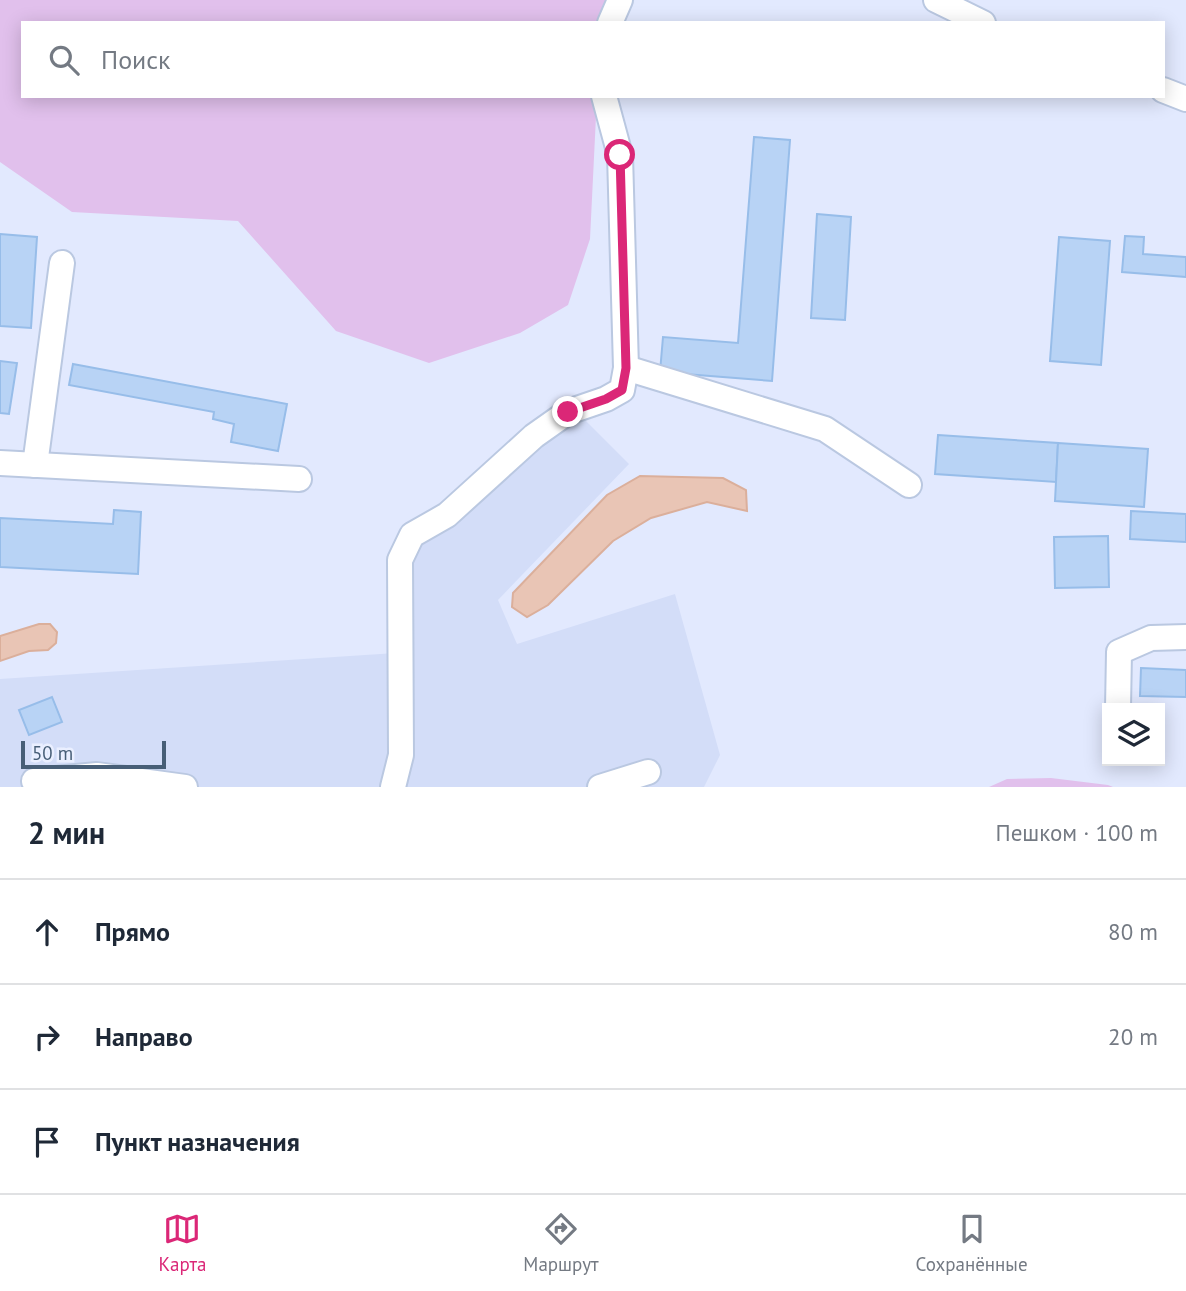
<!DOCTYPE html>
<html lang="ru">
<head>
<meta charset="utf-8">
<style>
  :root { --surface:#fff; --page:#f2f2f3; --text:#1f2937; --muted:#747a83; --line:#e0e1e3; --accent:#db2777 }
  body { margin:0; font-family:"PT Sans",sans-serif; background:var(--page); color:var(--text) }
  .controls { position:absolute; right:21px; bottom:21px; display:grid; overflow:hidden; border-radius:0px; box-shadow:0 4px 18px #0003 }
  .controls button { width:63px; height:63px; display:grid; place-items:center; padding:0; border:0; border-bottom:2px solid var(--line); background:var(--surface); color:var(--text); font:35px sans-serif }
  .scale { position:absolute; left:21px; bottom:18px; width:145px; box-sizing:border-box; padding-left:7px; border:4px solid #475e77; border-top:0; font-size:19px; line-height:24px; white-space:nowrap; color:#475e77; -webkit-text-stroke:5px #eaefff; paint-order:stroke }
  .stop { position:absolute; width:21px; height:21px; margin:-16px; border:5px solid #db2777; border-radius:50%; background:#fff }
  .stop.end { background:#db2777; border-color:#fff; box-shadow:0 2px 7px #0008 }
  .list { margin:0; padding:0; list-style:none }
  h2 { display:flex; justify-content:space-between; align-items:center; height:91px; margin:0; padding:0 28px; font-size:30px }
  h2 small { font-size:23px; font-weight:400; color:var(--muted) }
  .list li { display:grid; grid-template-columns:46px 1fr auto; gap:21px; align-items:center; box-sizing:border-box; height:105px; padding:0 28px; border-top:2px solid var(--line) }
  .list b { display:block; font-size:26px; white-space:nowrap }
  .list em { font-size:23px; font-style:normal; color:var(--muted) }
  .icon { flex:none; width:38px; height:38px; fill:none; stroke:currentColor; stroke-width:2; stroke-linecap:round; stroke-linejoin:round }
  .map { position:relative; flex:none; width:1186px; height:787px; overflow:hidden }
  .search { position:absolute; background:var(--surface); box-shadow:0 4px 18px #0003; left:21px; right:21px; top:21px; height:77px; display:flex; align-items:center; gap:18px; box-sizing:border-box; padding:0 24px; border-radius:0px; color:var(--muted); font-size:26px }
  .sheet { height:406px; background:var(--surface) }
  nav { display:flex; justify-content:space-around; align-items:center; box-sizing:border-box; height:98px; border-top:2px solid var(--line); background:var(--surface); font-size:19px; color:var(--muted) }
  nav a { display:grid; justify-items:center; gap:4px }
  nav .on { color:var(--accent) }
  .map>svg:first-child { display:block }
  .residential { fill:#d3ddf8 }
  .green { fill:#e1c0ec }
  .water { fill:#e9c5b5; stroke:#dbaf9b; stroke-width:2 }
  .building { fill:#b8d3f5; stroke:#97bde9; stroke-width:2 }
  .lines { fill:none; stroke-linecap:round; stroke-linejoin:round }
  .minor-casing { stroke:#bac8e1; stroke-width:28 }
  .minor { stroke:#fff; stroke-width:24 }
  .route { stroke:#db2777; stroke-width:9 }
</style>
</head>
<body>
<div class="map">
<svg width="1186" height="787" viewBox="0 0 1186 787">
  <rect width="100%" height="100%" fill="#e2e9fe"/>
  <path class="residential" d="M579,414L629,464L498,600L517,644L675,594L720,755L704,787H0V679L411,652L414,541Z"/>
  <g class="green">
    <path d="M0,0H611L607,23H23V96H597L590,239L568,305L520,333L429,363L336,331L238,221L72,212L0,162Z"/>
    <path d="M1051,778L1108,785L1113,787H989L1007,779Z"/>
  </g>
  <g class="water">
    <path d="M640,476L723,478L746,490L747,511L707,502L651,518L613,541L548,605L527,617L512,607L513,593L607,495Z"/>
    <path d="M39,624H50L57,632L56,643L48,650L29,651L0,661V636Z"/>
  </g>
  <g class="building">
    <path d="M754,137L790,140L772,381L660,372L663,337L738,343Z"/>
    <path d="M817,214L851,217L845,320L811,318Z"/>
    <path d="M0,234L37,237L31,328L0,326Z"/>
    <path d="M1125,236L1144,237L1143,254L1186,257V277L1122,272Z"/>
    <path d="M1059,237L1110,241L1101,365L1050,361Z"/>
    <path d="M0,361L17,363L9,414L0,413Z"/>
    <path d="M73,364L287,404L278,451L231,442L234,424L213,419L214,412L69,385Z"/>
    <path d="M938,435L1058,443L1056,482L935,474Z"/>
    <path d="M1058,443L1148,449L1144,507L1055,501Z"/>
    <path d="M114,510L141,512L138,574L0,567V518L113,524Z"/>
    <path d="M1131,511L1186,514V542L1130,539Z"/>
    <path d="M1108,536L1109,587L1055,588L1054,537Z"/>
    <path d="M1141,668L1186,670V697L1140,696Z"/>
    <path d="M52,697L62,722L29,735L19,710Z"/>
  </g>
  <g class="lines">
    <g class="minor-casing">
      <g id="minor">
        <path d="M936,0L983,23"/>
        <path d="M610,23L620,0"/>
        <path d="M1163,90L1186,99"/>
        <path d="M626,368L825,429L909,485"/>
        <path d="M0,463L299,479"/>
        <path d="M35,465L62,263"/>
        <path d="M1118,708L1119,652L1151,638L1186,637"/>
        <path d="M34,781L97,775L185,787"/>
        <path d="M393,787L401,755L400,560L412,535L447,515L534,436L568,412L606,399L622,390L626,368L620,155L604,96"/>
        <path d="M600,787L648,772"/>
      </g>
    </g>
    <use href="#minor" class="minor"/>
  </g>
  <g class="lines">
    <path class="route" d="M568,412L606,399L622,390L626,368L620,155"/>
  </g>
</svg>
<div class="controls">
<button><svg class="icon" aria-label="layers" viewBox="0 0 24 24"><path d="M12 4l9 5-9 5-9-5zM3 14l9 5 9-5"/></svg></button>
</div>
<div class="scale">50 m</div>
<div class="stop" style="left:620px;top:155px"></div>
<div class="stop end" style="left:568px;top:412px"></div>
<div class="search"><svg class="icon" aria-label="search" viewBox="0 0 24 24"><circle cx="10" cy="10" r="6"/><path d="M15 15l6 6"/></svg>Поиск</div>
</div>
<section class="sheet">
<h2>2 мин<small>Пешком · 100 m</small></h2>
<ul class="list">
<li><svg class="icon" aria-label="ahead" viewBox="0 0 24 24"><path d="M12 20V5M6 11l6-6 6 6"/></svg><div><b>Прямо</b></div><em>80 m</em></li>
<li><svg class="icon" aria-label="right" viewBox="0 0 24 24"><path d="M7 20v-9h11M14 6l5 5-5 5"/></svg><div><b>Направо</b></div><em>20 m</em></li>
<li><svg class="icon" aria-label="arrive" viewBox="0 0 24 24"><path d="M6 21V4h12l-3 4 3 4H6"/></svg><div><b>Пункт назначения</b></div></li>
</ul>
</section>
<nav>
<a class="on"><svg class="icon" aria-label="map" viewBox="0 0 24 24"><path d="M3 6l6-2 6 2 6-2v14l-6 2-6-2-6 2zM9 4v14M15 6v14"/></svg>Карта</a>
<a><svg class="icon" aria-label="directions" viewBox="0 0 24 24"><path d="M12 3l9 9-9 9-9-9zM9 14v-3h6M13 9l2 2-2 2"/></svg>Маршрут</a>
<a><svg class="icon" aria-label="saved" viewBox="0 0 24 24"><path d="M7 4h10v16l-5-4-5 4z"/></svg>Сохранённые</a>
</nav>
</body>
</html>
